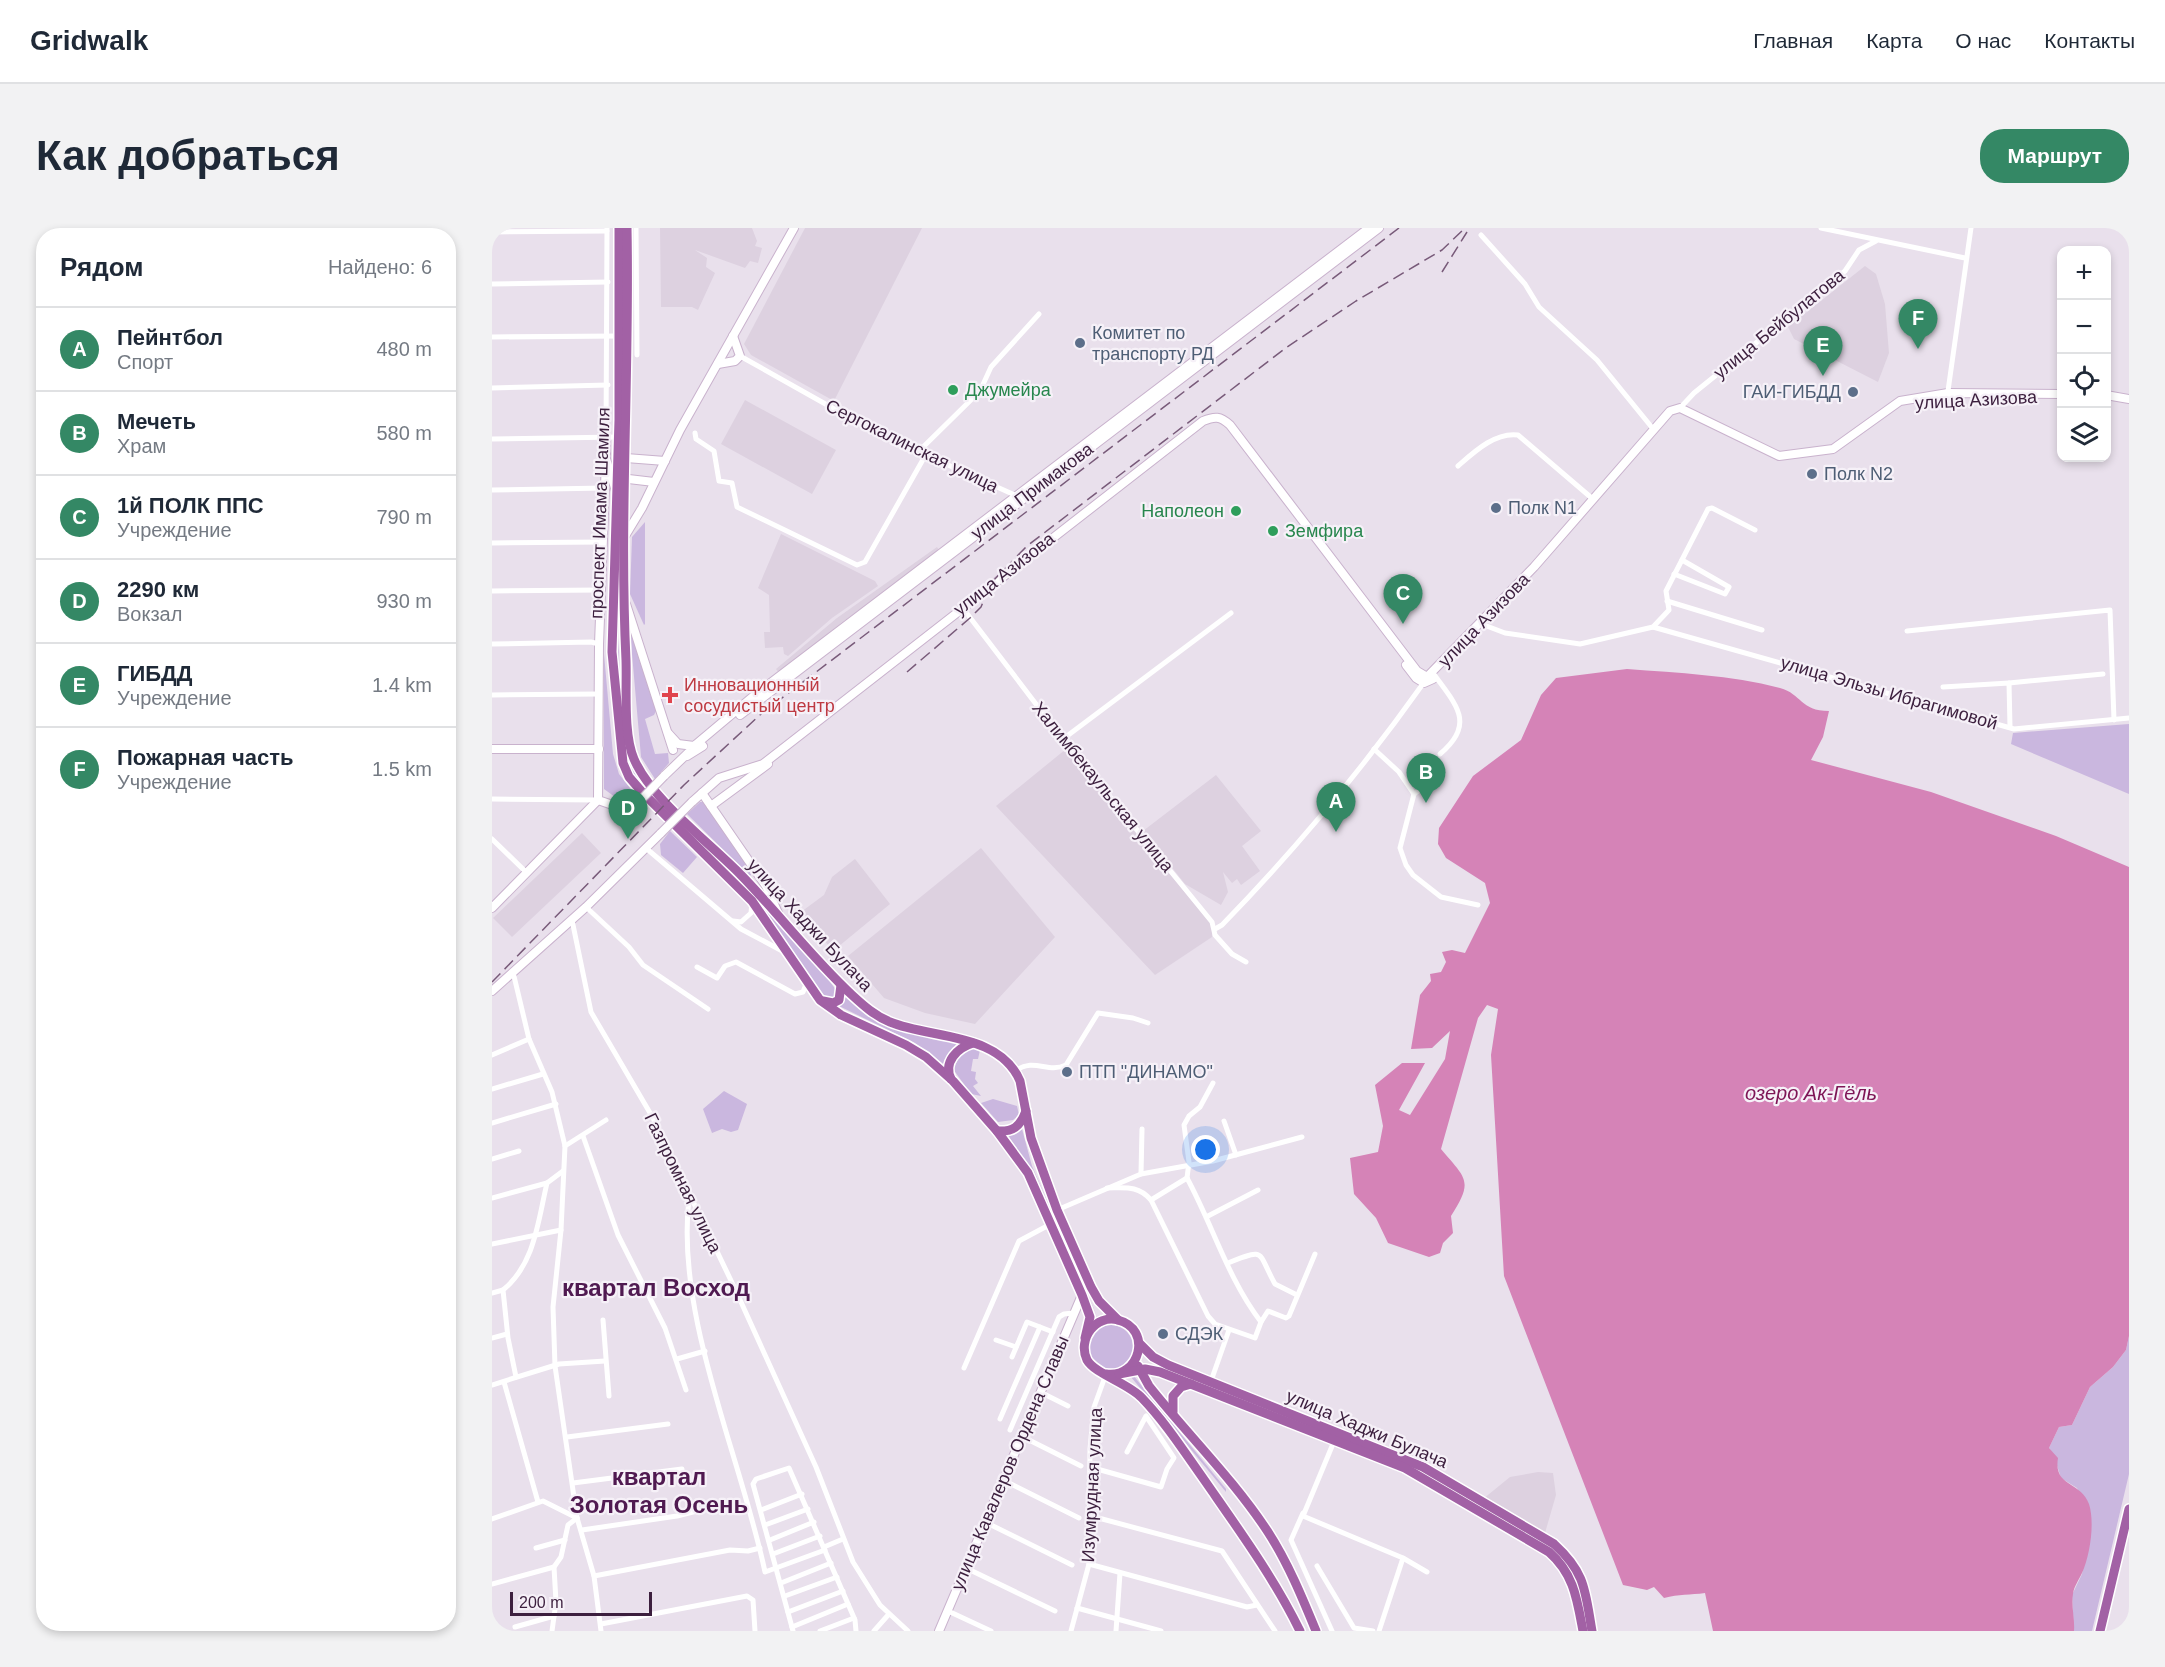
<!DOCTYPE html>
<html lang="ru">
<head>
<meta charset="utf-8">
<style>
  :root { --surface:#fff; --page:#f2f2f3; --text:#1f2937; --muted:#747a83; --line:#e0e1e3; --accent:#348865 }
  body { margin:0; font-family:Helvetica,sans-serif; background:var(--page); color:var(--text) }
  .controls { position:absolute; right:18px; top:18px; display:grid; overflow:hidden; border-radius:12px; box-shadow:0 3px 9px #0003 }
  .controls button { width:54px; height:54px; display:grid; place-items:center; padding:0; border:0; border-bottom:2px solid var(--line); background:var(--surface); color:var(--text); font:30px sans-serif }
  .scale { position:absolute; left:18px; bottom:15px; width:142px; box-sizing:border-box; padding-left:6px; border:3px solid #3c1f3e; border-top:0; font-size:16px; line-height:21px; white-space:nowrap; color:#3c1f3e; -webkit-text-stroke:4px #f6f1f8; paint-order:stroke }
  .you { position:absolute; left:714px; top:922px; width:21px; height:21px; margin:-15px; border:4px solid #fff; border-radius:50%; background:#1a73e8; box-shadow:0 0 0 9px #1a73e833 }
  .badge { display:grid; place-items:center; width:39px; height:39px; border-radius:50%; background:var(--accent); color:#fff; font-size:20px; font-weight:700 }
  .pin { position:absolute; translate:-50% -50px; filter:drop-shadow(0 2px 3px #0008) }
  .pin::after { content:''; position:absolute; top:32px; width:21px; height:18px; background:inherit; clip-path:polygon(0 0,100% 0,50% 100%) }
  .list { margin:0; padding:0; list-style:none }
  h2 { display:flex; justify-content:space-between; align-items:center; height:78px; margin:0; padding:0 24px; font-size:26px }
  h2 small { font-size:20px; font-weight:400; color:var(--muted) }
  .list li { display:grid; grid-template-columns:39px 1fr auto; gap:18px; align-items:center; box-sizing:border-box; height:84px; padding:0 24px; border-top:2px solid var(--line) }
  .list b { display:block; font-size:22px; white-space:nowrap }
  .list p { margin:0; font-size:20px; white-space:nowrap; color:var(--muted) }
  .list em { font-size:20px; font-style:normal; color:var(--muted) }
  .icon { flex:none; width:33px; height:33px; fill:none; stroke:currentColor; stroke-width:2; stroke-linecap:round; stroke-linejoin:round }
  .map { position:relative; flex:none; width:1637px; height:1403px; overflow:hidden; border-radius:24px }
  header { display:flex; align-items:center; gap:36px; box-sizing:border-box; height:84px; padding:0 30px; background:var(--surface); border-bottom:2px solid var(--line) }
  header strong { font-size:28px }
  nav { display:flex; gap:33px; margin-inline-start:auto; font-size:21px }
  .intro { display:flex; align-items:center; justify-content:space-between; box-sizing:border-box; height:144px; padding:0 36px }
  h1 { margin:0; font-size:42px }
  .button { padding:15px 27px; border-radius:24px; background:var(--accent); color:#fff; font-size:21px; font-weight:700 }
  main { display:flex; gap:36px; padding:0 36px }
  aside { flex:1; background:var(--surface); border-radius:24px; box-shadow:0 3px 9px #0003 }
  .map>svg:first-child { display:block }
  .built { fill:#ddd1e0 }
  .green { fill:#cab7df }
  .water { fill:#d583b7 }
  .lines { fill:none; stroke-linecap:round; stroke-linejoin:round }
  .secondary-casing { stroke:#c9b2cd; stroke-width:10 }
  .primary-casing { stroke:#fff; stroke-width:12 }
  .street { stroke:#fff; stroke-width:5 }
  .secondary { stroke:#fff; stroke-width:8 }
  .primary { stroke:#a261a5; stroke-width:9 }
  .rail { stroke:#785a79; stroke-width:1.5; stroke-dasharray:12 6; stroke-linecap:butt }
  .secondary-bridge-casing { stroke:#c9b2cd; stroke-width:10; stroke-linecap:butt }
  .secondary-bridge { stroke:#fff; stroke-width:8 }
  .service-dot { fill:#5c6f8a; stroke:#f6f1f8; stroke-width:2 }
  .leisure-dot { fill:#2e9e5b; stroke:#f6f1f8; stroke-width:2 }
  .health-dot { fill:#e0444e; stroke:#f6f1f8; stroke-width:2 }
  .labels { text-anchor:middle; stroke-width:4.5; stroke-linejoin:round; paint-order:stroke }
  .street-label { font-size:18px; fill:#3c1f3e; stroke:#f6f1f8 }
  .service-label { font-size:18px; fill:#4e5e75; stroke:#f6f1f8; text-anchor:start }
  .leisure-label { font-size:18px; fill:#27864d; stroke:#f6f1f8; text-anchor:start }
  .health-label { font-size:18px; fill:#be3a42; stroke:#f6f1f8; text-anchor:start }
  .water-label { font-size:20px; font-style:italic; fill:#7e1556; stroke:#f6f1f8 }
  .district-label { font-size:24px; font-weight:bold; fill:#501a51; stroke:#f6f1f8 }
</style>
</head>
<body>
<header>
<strong>Gridwalk</strong>
<nav><a>Главная</a><a>Карта</a><a>О нас</a><a>Контакты</a></nav>
</header>
<div class="intro"><h1>Как добраться</h1><a class="button">Маршрут</a></div>
<main>
<aside>
<h2>Рядом<small>Найдено: 6</small></h2>
<ul class="list">
<li><span class="badge">A</span><div><b>Пейнтбол</b><p>Спорт</p></div><em>480 m</em></li>
<li><span class="badge">B</span><div><b>Мечеть</b><p>Храм</p></div><em>580 m</em></li>
<li><span class="badge">C</span><div><b>1й ПОЛК ППС</b><p>Учреждение</p></div><em>790 m</em></li>
<li><span class="badge">D</span><div><b>2290 км</b><p>Вокзал</p></div><em>930 m</em></li>
<li><span class="badge">E</span><div><b>ГИБДД</b><p>Учреждение</p></div><em>1.4 km</em></li>
<li><span class="badge">F</span><div><b>Пожарная часть</b><p>Учреждение</p></div><em>1.5 km</em></li>
</ul>
</aside>
<div class="map">
<svg width="1637" height="1403" viewBox="0 0 1637 1403">
  <rect width="100%" height="100%" fill="#e9e0ec"/>
  <g class="built">
    <path d="M168,0H260L265,13L263,18L270,20L266,35L258,33L253,40L203,22L215,30L214,39L223,45L206,82L200,79H169Z"/>
    <path d="M313,0H430L342,173L259,127L252,116Z"/>
    <path d="M1373,38L1384,46L1393,76L1397,125L1386,154L1302,111L1296,99Z"/>
    <path d="M253,172L344,222L320,266L229,216Z"/>
    <path d="M289,306L383,353L386,358L340,390L296,428L292,426L291,419L273,420L272,404H278L277,367L266,360Z"/>
    <path d="M445,319L448,324L349,395L288,446L284,441L345,390Z"/>
    <path d="M574,521L720,697V709L663,747L504,578Z"/>
    <path d="M724,547L769,603L750,618L768,643L749,657L745,651L740,655L731,644L736,664L729,677L693,656L651,603Z"/>
    <path d="M90,605L109,625L20,709L1,690Z"/>
    <path d="M489,620L563,709L483,796L433,785L392,770L356,728Z"/>
    <path d="M363,631L398,676L341,723L309,684L332,667L340,649Z"/>
    <path d="M1046,1244L1061,1245L1064,1267L1053,1305L991,1271L1018,1249Z"/>
  </g>
  <g class="green">
    <path d="M153,294V396L152,397L138,366L140,309Z"/>
    <path d="M138,403L164,483L162,487L153,491L163,526L176,525L177,535L163,551L149,529Z"/>
    <path d="M126,410C129,456 124,518 151,556L246,649L336,751L344,762L343,770L335,771L330,765L263,673L142,547L135,533L125,426Z"/>
    <path d="M112,426L121,526L127,546L145,569L134,577L112,561Z"/>
    <path d="M1637,496V566L1519,516L1521,505Z"/>
    <path d="M208,574H211L260,645L258,648L195,586Z"/>
    <path d="M178,603L205,629L191,645L169,627L168,616Z"/>
    <path d="M354,769C388,802 421,804 465,815L451,836L423,815L347,778Z"/>
    <path d="M480,819L488,822L486,831H481L479,843L484,844L483,851L486,855L481,858L489,868L479,866L461,841L469,826Z"/>
    <path d="M232,863L255,876L246,902L239,904L230,901L220,905L211,881Z"/>
    <path d="M501,871L525,878L527,887L521,892L506,894L489,875Z"/>
    <path d="M530,901L540,938L605,1088L536,940L516,907Z"/>
    <circle cx="619" cy="1119" r="22"/>
    <path d="M1637,1108V1246L1600,1403H1582L1580,1367L1590,1346L1599,1291L1585,1260L1569,1250L1562,1228L1557,1220L1567,1199L1580,1197L1598,1159L1621,1139L1634,1122Z"/>
    <path d="M641,1147L734,1261V1264L639,1149Z"/>
  </g>
  <path class="water" d="M1135,441C1187,445 1238,447 1288,460C1310,466 1308,483 1337,483L1331,509L1319,532L1439,564L1564,608L1637,639V1108L1634,1122L1621,1139L1598,1159L1580,1197L1567,1199L1557,1220L1566,1230C1561,1259 1589,1253 1597,1276C1603,1295 1598,1327 1590,1345C1587,1352 1582,1358 1581,1366C1579,1378 1583,1391 1582,1403H1221L1213,1365C1198,1367 1187,1366 1172,1370L1162,1359L1155,1362L1131,1357L1012,1048L999,827L1006,781L995,777L986,790L949,921C974,951 982,952 959,988L961,1005L951,1015L948,1025L937,1029L896,1015L884,990L862,966L858,930L886,924L891,898L883,857L910,835H933L907,882L918,887L953,831L958,803L940,820L919,821L928,767L939,753L938,746L949,744L954,734L950,724L960,722L973,725L998,675L993,655L954,630L946,616L947,600L981,548L1029,512L1049,467L1064,450Z"/>
  <g class="lines">
    <g class="secondary-casing">
      <g id="secondary">
        <path d="M226,136L243,133L248,128L241,108"/>
        <path d="M1614,167L1637,171"/>
        <path d="M114,211V231L124,263"/>
        <path d="M134,230L173,233"/>
        <path d="M128,250L162,254"/>
        <path d="M133,308L150,280L188,202L302,0"/>
        <path d="M134,376L181,522"/>
        <path d="M914,437L924,450L932,455L941,451"/>
        <path d="M248,487L887,0"/>
        <path d="M176,505L186,516L202,518L264,466L877,0"/>
        <path d="M0,521H107"/>
        <path d="M195,528L211,518"/>
        <path d="M172,548L196,525"/>
        <path d="M210,565L274,658L286,685"/>
        <path d="M106,572L107,416L114,231"/>
        <path d="M106,572L135,582L142,579"/>
        <path d="M200,574L227,550L271,536L711,193C723,188 728,188 738,197L925,443L935,449L1042,339L1178,183L1188,180L1287,228L1341,221L1408,173L1456,165L1570,166"/>
        <path d="M219,578L276,536"/>
        <path d="M0,680L106,572"/>
        <path d="M0,763L94,679L169,605"/>
        <path d="M447,1403L590,1067"/>
      </g>
    </g>
    <g class="primary-casing">
      <g id="primary">
        <path d="M127,0V192L120,424L131,535L137,549L150,564L260,673L328,772L349,787L414,817L434,829L461,853L505,903L536,945L590,1067L598,1089L593,1110"/>
        <path d="M135,0C138,144 127,288 134,432C135,460 131,506 142,531C159,571 218,615 249,647C287,686 320,730 360,767C372,778 383,788 398,794C439,811 507,804 528,853L539,910L565,982L599,1059L607,1073L626,1092"/>
        <path d="M331,773L341,775L347,772L349,757"/>
        <path d="M459,851C451,834 465,820 481,815"/>
        <path d="M505,903C521,904 528,899 534,883"/>
        <path d="M647,1115L661,1129L676,1137L931,1239L1062,1316C1094,1345 1093,1363 1100,1403"/>
        <path d="M646,1138L657,1158C696,1207 742,1252 776,1304C796,1335 810,1369 824,1403"/>
        <path d="M614,1146C648,1151 661,1101 626,1092C604,1086 585,1111 595,1132C603,1146 636,1155 650,1170C674,1195 693,1225 713,1253C747,1302 782,1350 808,1403"/>
        <path d="M627,1146L653,1141L668,1144L913,1240L1057,1324C1082,1346 1085,1371 1091,1403"/>
        <path d="M681,1184V1168L689,1159L699,1156"/>
        <path d="M1608,1403L1637,1281"/>
      </g>
    </g>
    <g class="street">
      <path d="M144,0L145,127"/>
      <path d="M1329,0L1473,30"/>
      <path d="M0,4L115,3"/>
      <path d="M989,7L1033,56L1047,79L1105,132L1162,202"/>
      <path d="M0,56L116,54"/>
      <path d="M0,109L128,108"/>
      <path d="M248,128L385,205L525,268"/>
      <path d="M0,160L116,157"/>
      <path d="M1455,170L1479,0"/>
      <path d="M1188,180L1202,165L1353,43L1367,22L1384,13"/>
      <path d="M203,205L204,211L222,223L227,253L240,255L245,279L365,337L373,334L433,228"/>
      <path d="M0,211L126,209"/>
      <path d="M114,211L115,0"/>
      <path d="M425,225L488,163L499,139L547,86"/>
      <path d="M966,238C982,224 1003,204 1026,207L1102,272"/>
      <path d="M0,262L113,260"/>
      <path d="M0,315L111,314"/>
      <path d="M1182,346L1233,366L1237,359L1190,332"/>
      <path d="M0,363L109,362"/>
      <path d="M1175,373L1270,402"/>
      <path d="M470,379L563,501L720,694L723,707L740,726L754,734"/>
      <path d="M992,397L1013,405L1088,416L1161,399L1177,382L1174,363L1216,281L1220,280L1263,302"/>
      <path d="M1161,399L1522,501L1637,490"/>
      <path d="M1415,403L1618,382L1622,492"/>
      <path d="M0,416L99,414L107,416"/>
      <path d="M941,445C963,476 985,495 948,526"/>
      <path d="M1517,455L1611,446"/>
      <path d="M1451,459L1517,455L1518,499"/>
      <path d="M0,467L107,466"/>
      <path d="M571,511L739,385"/>
      <path d="M882,521L907,544L922,566L908,620L914,637L921,647L949,669L986,677"/>
      <path d="M922,566L951,546"/>
      <path d="M0,571L106,572"/>
      <path d="M0,611L34,644"/>
      <path d="M155,621L249,701L294,725"/>
      <path d="M94,679L137,719L151,737L216,781"/>
      <path d="M80,692L99,784L161,890L244,1063L324,1239L361,1334L388,1377L416,1403"/>
      <path d="M241,693L249,694L259,685L260,675"/>
      <path d="M723,701L730,697C803,622 872,539 933,453"/>
      <path d="M205,739L225,750L233,738L244,734L303,766L311,764L315,754"/>
      <path d="M21,744L37,811L60,864L73,918L69,1002L61,1079L63,1138L85,1290L102,1348L109,1403"/>
      <path d="M0,827L37,811"/>
      <path d="M523,843C543,829 555,846 574,837L606,785L641,790L656,795"/>
      <path d="M0,861L51,846"/>
      <path d="M732,893L744,927"/>
      <path d="M0,895L64,876"/>
      <path d="M91,908L126,1007L173,1100L194,1162"/>
      <path d="M73,918L114,892"/>
      <path d="M0,931L27,923"/>
      <path d="M649,946L650,901"/>
      <path d="M695,950L697,934L692,897L697,888L708,879L721,855"/>
      <path d="M615,960C633,960 646,957 659,972L716,1088L723,1096L763,1110L769,1094C736,1051 721,998 695,950"/>
      <path d="M0,970L55,955"/>
      <path d="M197,971C183,1087 249,1229 273,1344L333,1322"/>
      <path d="M659,972L695,950"/>
      <path d="M565,982L649,946L721,933L810,909"/>
      <path d="M716,988L766,962"/>
      <path d="M0,1016L69,1002"/>
      <path d="M736,1035C775,1019 765,1024 783,1056L805,1067"/>
      <path d="M0,1065L11,1062"/>
      <path d="M111,1092L117,1168"/>
      <path d="M769,1094L776,1083L794,1090L797,1088L823,1026"/>
      <path d="M0,1110L15,1106"/>
      <path d="M504,1112L524,1119"/>
      <path d="M520,1129L535,1094L561,1104"/>
      <path d="M185,1131L213,1123"/>
      <path d="M472,1140L527,1013L557,997"/>
      <path d="M24,1149L16,1110L11,1062C43,1036 46,993 55,955L71,943"/>
      <path d="M719,1153L737,1102"/>
      <path d="M12,1154L46,1274"/>
      <path d="M0,1157L67,1136L113,1133"/>
      <path d="M548,1164L576,1178"/>
      <path d="M508,1191L548,1099"/>
      <path d="M518,1202L567,1089L572,1086L581,1085"/>
      <path d="M529,1208L589,1238"/>
      <path d="M75,1209L176,1196"/>
      <path d="M843,1211L811,1288L911,1330L935,1344"/>
      <path d="M598,1239L669,1259L675,1241L682,1230L654,1188L635,1224"/>
      <path d="M511,1252L587,1290"/>
      <path d="M81,1255L190,1241"/>
      <path d="M269,1282L310,1266"/>
      <path d="M811,1285L799,1312L840,1403"/>
      <path d="M599,1288L730,1323L783,1403"/>
      <path d="M0,1291L51,1273L85,1290"/>
      <path d="M495,1295L580,1337"/>
      <path d="M273,1297L316,1281"/>
      <path d="M90,1302L185,1288L229,1277"/>
      <path d="M278,1312L322,1294"/>
      <path d="M332,1319L351,1311"/>
      <path d="M44,1320L73,1312"/>
      <path d="M281,1326L328,1308"/>
      <path d="M597,1336L755,1379L765,1377"/>
      <path d="M825,1338L862,1400L881,1403"/>
      <path d="M474,1340L563,1383"/>
      <path d="M102,1348L238,1322L256,1323L268,1320"/>
      <path d="M289,1355L339,1335"/>
      <path d="M0,1356L62,1339"/>
      <path d="M293,1368L345,1349"/>
      <path d="M585,1380L669,1403"/>
      <path d="M456,1383L499,1403"/>
      <path d="M296,1384L351,1363"/>
      <path d="M109,1396L255,1368L261,1372L263,1403"/>
      <path d="M23,1399L62,1388"/>
      <path d="M300,1399L356,1376"/>
      <path d="M60,1403L64,1374L62,1339L69,1329L76,1297L85,1290"/>
      <path d="M301,1403L261,1256L264,1251L297,1240L363,1392L364,1403"/>
      <path d="M328,1403L362,1390"/>
      <path d="M382,1403L397,1386"/>
      <path d="M579,1403L597,1336L598,1221L602,1179L614,1146"/>
      <path d="M624,1403L628,1345"/>
      <path d="M887,1403L911,1330"/>
    </g>
    <use href="#secondary" class="secondary"/>
    <use href="#primary" class="primary"/>
    <g class="rail">
      <path d="M950,44L975,4"/>
      <path d="M415,444L478,390L489,379L499,355L535,318L795,119L864,73L950,22L973,0"/>
      <path d="M0,754L192,557L269,486L907,0"/>
    </g>
    <g class="secondary-bridge-casing">
      <g id="secondary-bridge">
        <path d="M142,579L172,548"/>
        <path d="M169,605L200,574"/>
      </g>
    </g>
    <use href="#secondary-bridge" class="secondary-bridge"/>
  </g>
  <g class="service-dot">
    <circle cx="588" cy="115" r="6"/>
    <circle cx="1361" cy="164" r="6"/>
    <circle cx="1320" cy="246" r="6"/>
    <circle cx="1004" cy="280" r="6"/>
    <circle cx="575" cy="844" r="6"/>
    <circle cx="671" cy="1106" r="6"/>
  </g>
  <g class="leisure-dot">
    <circle cx="461" cy="162" r="6"/>
    <circle cx="744" cy="283" r="6"/>
    <circle cx="781" cy="303" r="6"/>
  </g>
  <path class="health-dot" d="M175 458h6v6h6v6h-6v6h-6v-6h-6v-6h6z"/>
  <g class="labels">
    <g class="street-label">
      <text transform="translate(1287 96) rotate(-39)" y="6">улица Бейбулатова</text>
      <text transform="translate(1484 172) rotate(-3)" y="6">улица Азизова</text>
      <text transform="translate(420 218) rotate(26)" y="6">Сергокалинская улица</text>
      <text transform="translate(540 263) rotate(-37)" y="6">улица Примакова</text>
      <text transform="translate(108 285) rotate(-88)" y="6">проспект Имама Шамиля</text>
      <text transform="translate(512 346) rotate(-38)" y="6">улица Азизова</text>
      <text transform="translate(992 392) rotate(-46)" y="6">улица Азизова</text>
      <text transform="translate(1397 465) rotate(16)" y="6">улица Эльзы Ибрагимовой</text>
      <text transform="translate(611 559) rotate(51)" y="6">Халимбекаульская улица</text>
      <text transform="translate(318 697) rotate(47)" y="6">улица Хаджи Булача</text>
      <text transform="translate(191 955) rotate(64)" y="6">Газпромная улица</text>
      <text transform="translate(875 1201) rotate(23)" y="6">улица Хаджи Булача</text>
      <text transform="translate(518 1235) rotate(-67)" y="6">улица Кавалеров Ордена Славы</text>
      <text transform="translate(600 1257) rotate(-87)" y="6">Изумрудная улица</text>
    </g>
    <g class="service-label">
      <text x="600" y="111">Комитет по<tspan x="600" dy="21">транспорту РД</tspan></text>
      <text x="1349" y="170" text-anchor="end">ГАИ-ГИБДД</text>
      <text x="1332" y="252">Полк N2</text>
      <text x="1016" y="286">Полк N1</text>
      <text x="587" y="850">ПТП "ДИНАМО"</text>
      <text x="683" y="1112">СДЭК</text>
    </g>
    <g class="leisure-label">
      <text x="473" y="168">Джумейра</text>
      <text x="732" y="289" text-anchor="end">Наполеон</text>
      <text x="793" y="309">Земфира</text>
    </g>
    <g class="health-label">
      <text x="192" y="463">Инновационный<tspan x="192" dy="21">сосудистый центр</tspan></text>
    </g>
    <g class="water-label">
      <text x="1319" y="872">озеро Ак-Гёль</text>
    </g>
    <g class="district-label">
      <text x="164" y="1068">квартал Восход</text>
      <text x="167" y="1257">квартал<tspan x="167" dy="28">Золотая Осень</tspan></text>
    </g>
  </g>
</svg>
<div class="controls">
<button>+</button>
<button>−</button>
<button><svg class="icon" aria-label="locate" viewBox="0 0 24 24"><circle cx="12" cy="12" r="6"/><path d="M12 2v4M12 18v4M2 12h4M18 12h4"/></svg></button>
<button><svg class="icon" aria-label="layers" viewBox="0 0 24 24"><path d="M12 4l9 5-9 5-9-5zM3 14l9 5 9-5"/></svg></button>
</div>
<div class="scale">200 m</div>
<div class="you"></div>
<div class="pin badge" style="left:844px;top:604px">A</div>
<div class="pin badge" style="left:934px;top:575px">B</div>
<div class="pin badge" style="left:911px;top:396px">C</div>
<div class="pin badge" style="left:136px;top:611px">D</div>
<div class="pin badge" style="left:1331px;top:148px">E</div>
<div class="pin badge" style="left:1426px;top:121px">F</div>
</div>
</main>
</body>
</html>
